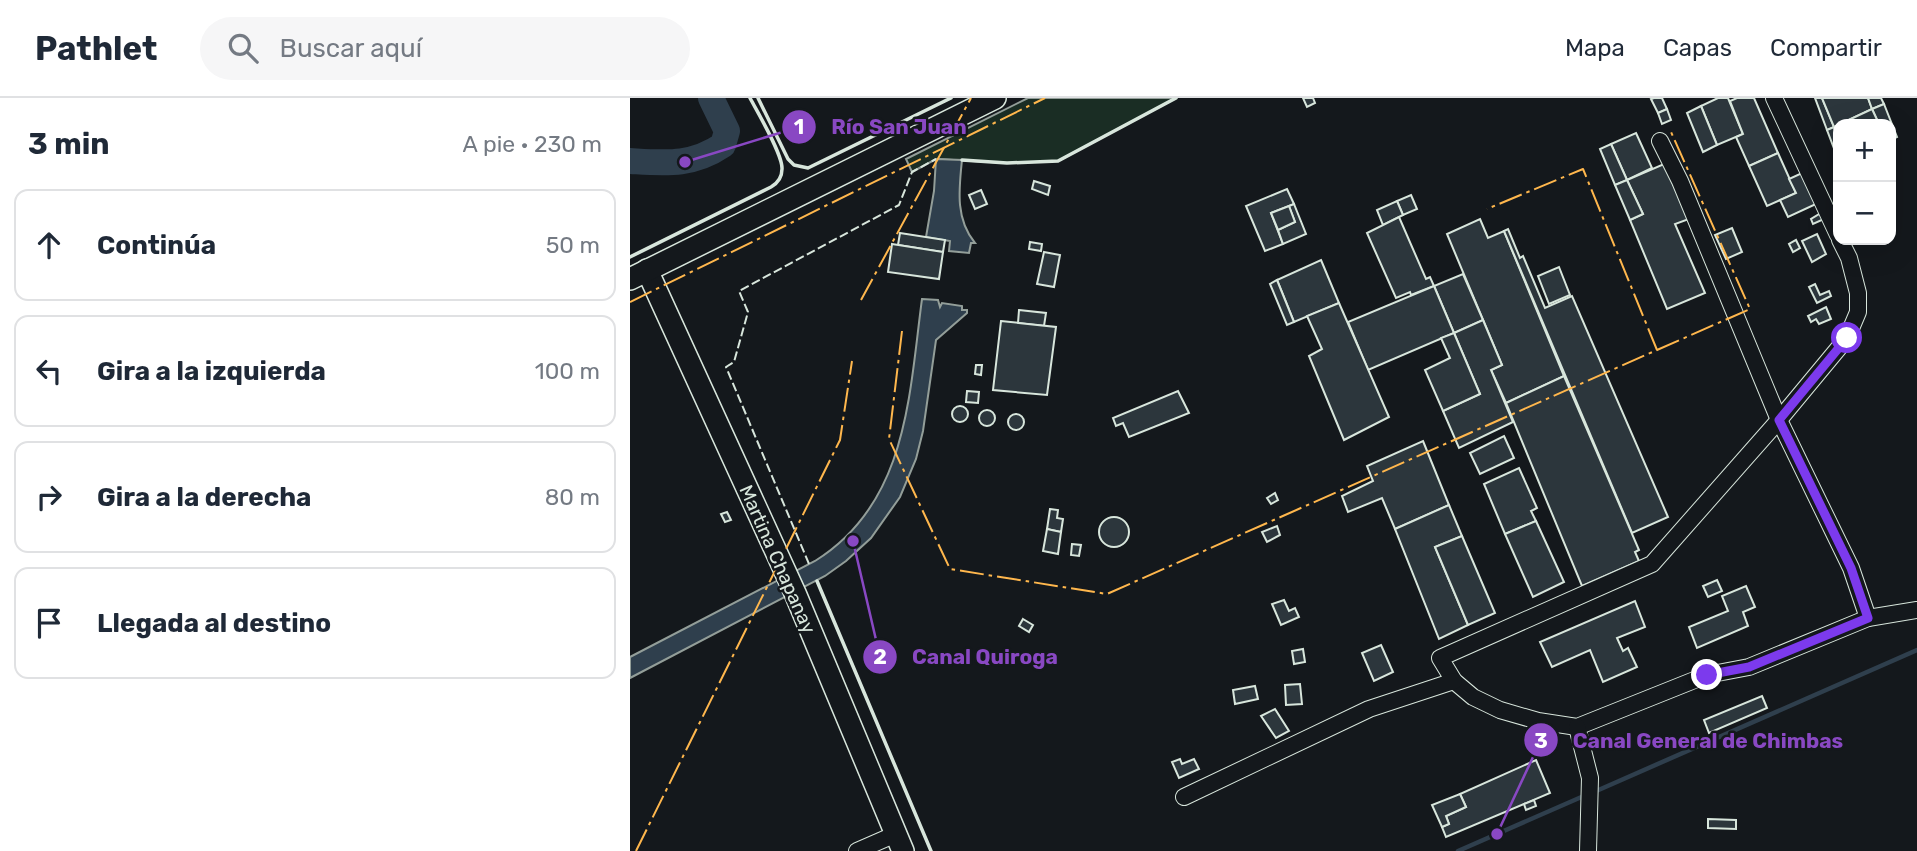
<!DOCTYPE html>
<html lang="es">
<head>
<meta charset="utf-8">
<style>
  :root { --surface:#fff; --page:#f6f6f7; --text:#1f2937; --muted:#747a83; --line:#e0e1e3 }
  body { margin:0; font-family:Rubik,sans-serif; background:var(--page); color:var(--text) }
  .controls { position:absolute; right:21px; top:21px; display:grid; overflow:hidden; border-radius:14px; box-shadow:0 7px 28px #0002 }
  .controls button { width:63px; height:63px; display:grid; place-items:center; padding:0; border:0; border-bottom:2px solid var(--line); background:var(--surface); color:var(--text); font:35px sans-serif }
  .stop { position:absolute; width:21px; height:21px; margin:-16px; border:5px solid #7c3aed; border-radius:50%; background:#fff }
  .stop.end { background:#7c3aed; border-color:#fff; box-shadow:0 2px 7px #0008 }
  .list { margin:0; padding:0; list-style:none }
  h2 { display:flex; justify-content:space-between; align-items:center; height:91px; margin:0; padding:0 28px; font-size:30px }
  h2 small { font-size:23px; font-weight:400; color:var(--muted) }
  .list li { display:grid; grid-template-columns:46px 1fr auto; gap:21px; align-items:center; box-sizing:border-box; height:112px; margin:0 14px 14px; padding:0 14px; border:2px solid var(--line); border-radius:14px }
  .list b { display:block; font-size:26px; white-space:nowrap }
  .list em { font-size:23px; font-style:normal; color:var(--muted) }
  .icon { flex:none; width:38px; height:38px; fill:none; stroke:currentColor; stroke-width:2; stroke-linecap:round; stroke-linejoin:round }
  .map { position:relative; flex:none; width:1287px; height:753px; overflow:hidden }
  header { display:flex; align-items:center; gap:42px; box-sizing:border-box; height:98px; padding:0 35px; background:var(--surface); border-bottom:2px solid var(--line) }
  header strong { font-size:33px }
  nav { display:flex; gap:38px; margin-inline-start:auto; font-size:24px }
  .search { width:490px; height:63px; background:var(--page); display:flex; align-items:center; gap:18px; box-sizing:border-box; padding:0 24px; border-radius:38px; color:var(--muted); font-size:26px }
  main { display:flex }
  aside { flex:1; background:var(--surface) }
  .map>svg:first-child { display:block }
  .park { fill:#1a2d24; stroke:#939e99; stroke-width:2 }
  .water { fill:#2f3f4d; stroke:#939e99; stroke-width:2 }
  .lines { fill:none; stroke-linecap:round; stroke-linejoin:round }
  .stream { stroke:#2f3f4d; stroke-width:4.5 }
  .river { stroke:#2f3f4d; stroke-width:26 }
  .building { fill:#2c363c; stroke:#d8e6dc; stroke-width:2 }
  .minor-casing { stroke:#d8e6dc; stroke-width:18 }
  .major-casing { stroke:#d8e6dc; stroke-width:24 }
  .minor { stroke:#14181c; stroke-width:16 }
  .major { stroke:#14181c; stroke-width:21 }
  .fence { stroke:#d8e6dc; stroke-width:2; stroke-dasharray:9 3.5; stroke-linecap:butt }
  .wall { stroke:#d8e6dc; stroke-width:3.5 }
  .power { stroke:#ffb74d; stroke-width:2; stroke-dasharray:24 5 3.5 5; stroke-linecap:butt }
  .route { stroke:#7c3aed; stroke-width:9 }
  .labels { text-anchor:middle; stroke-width:5; stroke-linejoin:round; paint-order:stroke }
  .street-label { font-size:19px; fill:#d8e6dc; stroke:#14181c }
  .leader { fill:none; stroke:#8948c3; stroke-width:2.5 }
  .callout-dot { fill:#8948c3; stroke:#14181c; stroke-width:2.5 }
  .mark-label { font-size:21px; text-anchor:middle; font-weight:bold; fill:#fff }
  .callout-label { font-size:21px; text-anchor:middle; font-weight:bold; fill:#8948c3; stroke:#14181c; stroke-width:5; stroke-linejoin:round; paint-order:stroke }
</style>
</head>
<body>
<header>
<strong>Pathlet</strong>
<div class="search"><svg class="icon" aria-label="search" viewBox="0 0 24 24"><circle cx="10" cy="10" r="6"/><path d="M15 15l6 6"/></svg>Buscar aquí</div>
<nav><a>Mapa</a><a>Capas</a><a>Compartir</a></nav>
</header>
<main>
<aside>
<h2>3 min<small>A pie · 230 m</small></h2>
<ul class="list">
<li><svg class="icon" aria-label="ahead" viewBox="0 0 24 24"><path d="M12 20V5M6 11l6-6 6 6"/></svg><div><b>Continúa</b></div><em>50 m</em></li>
<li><svg class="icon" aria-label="left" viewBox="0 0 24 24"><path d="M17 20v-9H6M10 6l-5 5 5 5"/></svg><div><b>Gira a la izquierda</b></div><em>100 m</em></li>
<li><svg class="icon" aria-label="right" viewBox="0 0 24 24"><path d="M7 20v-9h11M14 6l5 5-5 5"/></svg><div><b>Gira a la derecha</b></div><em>80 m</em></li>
<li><svg class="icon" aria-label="arrive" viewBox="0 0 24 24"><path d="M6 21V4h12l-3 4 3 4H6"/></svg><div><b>Llegada al destino</b></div></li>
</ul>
</aside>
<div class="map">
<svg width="1287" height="753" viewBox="0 0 1287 753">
  <rect width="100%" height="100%" fill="#14181c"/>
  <path class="park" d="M398,0H546L428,63L377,65L306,61L282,74L276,61Z"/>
  <g class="water">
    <path d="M306,61L332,62C329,91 325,121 345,145H341L339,155L319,153L320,143L296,139L304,93Z"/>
    <path d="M292,201L308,202L310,209L312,205L332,208V212H337V215L306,242L293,333L286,361L270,399L241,440L216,463L195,478L0,580V559L185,463C278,405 279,297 292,201Z"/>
  </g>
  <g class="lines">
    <g class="stream">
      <path d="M964,694L1287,552"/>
      <path d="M828,753L956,697"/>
    </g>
    <path class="river" d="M0,63C36,65 62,68 93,47L97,33L81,0"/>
  </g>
  <g class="building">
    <path d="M673,0H683L685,5L677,9Z"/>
    <path d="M1024,0H1032L1037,11L1028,15L1021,1Z"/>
    <path d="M1088,0H1098L1113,36L1087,47L1071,8Z"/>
    <path d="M1107,0H1124L1148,55L1119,68L1106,39L1113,36L1100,3Z"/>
    <path d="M1185,0H1192L1204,29L1197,32Z"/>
    <path d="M1192,0H1238L1242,11L1204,29Z"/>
    <path d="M1238,0H1251L1254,6L1242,11Z"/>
    <path d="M1254,6L1267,39L1261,42V26H1249L1242,11Z"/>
    <path d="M1071,8L1087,47L1073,54L1057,15Z"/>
    <path d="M1037,11L1041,22L1032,26L1028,15Z"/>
    <path d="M1242,11L1249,26H1210Z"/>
    <path d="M1204,29L1208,41V61L1197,32Z"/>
    <path d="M1006,35L1022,70L997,82L981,46Z"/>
    <path d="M981,46L997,82L985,87L970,51Z"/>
    <path d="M1148,55L1166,95L1137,108L1119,68Z"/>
    <path d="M1034,66L1059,121L1045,126L1075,195L1037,211L1000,122L1013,116L997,82Z"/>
    <path d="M1172,75L1186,106L1158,119L1150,102L1166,95L1159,81Z"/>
    <path d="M997,82L1013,116L1000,122L985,87Z"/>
    <path d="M404,83L420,88L418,97L402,91Z"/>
    <path d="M657,91L664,106L641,115L653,146L635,153L616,108Z"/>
    <path d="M351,92L357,106L345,111L339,97Z"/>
    <path d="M781,97L787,111L773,117L767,103Z"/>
    <path d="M767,103L773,117L753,127L747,112Z"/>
    <path d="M664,106L676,136L653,146L648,132L665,124L659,108Z"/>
    <path d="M659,108L665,124L648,132L641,115Z"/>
    <path d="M1191,115L1194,121L1183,126L1181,121Z"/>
    <path d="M769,119L796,181L800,179L804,188L781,197L780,194L766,200L737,135Z"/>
    <path d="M850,121L858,140L874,133L934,278L876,305L861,272L872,267L817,136Z"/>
    <path d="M1102,130L1112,154L1096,161L1085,137Z"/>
    <path d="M878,131L890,160L893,158L915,210L942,198L1038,419L1002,435L874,133Z"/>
    <path d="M270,135L315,142L313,154L268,147Z"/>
    <path d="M1187,136L1196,156L1182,164L1172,143Z"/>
    <path d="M1166,142L1170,150L1163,154L1159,146Z"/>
    <path d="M400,144L412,146L411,153L399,151Z"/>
    <path d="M262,146L313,154L309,181L258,174Z"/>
    <path d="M414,154L430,157L424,189L407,186Z"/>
    <path d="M691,162L709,205L664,224L647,182Z"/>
    <path d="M929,169L940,197L919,206L908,178Z"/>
    <path d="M833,176L853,222L824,235L804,188Z"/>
    <path d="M647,182L664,224L657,227L640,186Z"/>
    <path d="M1185,186L1190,197L1199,193L1201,198L1187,205L1179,189Z"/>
    <path d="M804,188L824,235L738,272L718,224Z"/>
    <path d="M709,205L759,319L714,342L679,258L692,251L677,218Z"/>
    <path d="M1196,209L1201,221L1189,226L1186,221L1181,224L1178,218Z"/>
    <path d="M389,212L416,215L414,228L388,225Z"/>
    <path d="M853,222L872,267L861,272L883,324L829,350L813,313L850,296L824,235Z"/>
    <path d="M371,223L426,229L417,297L363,292Z"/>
    <path d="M824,235L850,296L813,313L795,272L820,260L811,240Z"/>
    <path d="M346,267H352L351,277L345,276Z"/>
    <path d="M934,278L1009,452L1005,454L1009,463L952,488L876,305Z"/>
    <path d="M337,293L349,294L348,305L336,304Z"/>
    <path d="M548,293L559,315L499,339L493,325L486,328L483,320Z"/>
    <circle cx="330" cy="316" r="8"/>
    <circle cx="357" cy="320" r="8"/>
    <circle cx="386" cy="324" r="8"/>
    <path d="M874,338L884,360L850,376L840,355Z"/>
    <path d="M793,343L819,407L765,431L752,400L718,414L712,398L743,383L737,368Z"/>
    <path d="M889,370L907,410L901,413L906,423L875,436L854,386Z"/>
    <path d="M645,395L648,402L641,406L637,400Z"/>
    <path d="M819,407L832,438L805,449L838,527L809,541L765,431Z"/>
    <path d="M420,411L428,412L427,420L433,421L431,434L417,431Z"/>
    <path d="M97,414L101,422L95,424L91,416Z"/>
    <circle cx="484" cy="434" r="15"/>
    <path d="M906,423L934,484L903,499L875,436Z"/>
    <path d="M647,428L650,437L637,444L632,434Z"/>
    <path d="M417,431L431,434L428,456L413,453Z"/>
    <path d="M832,438L865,515L838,527L805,449Z"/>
    <path d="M442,446L451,447L449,458L441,457Z"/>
    <path d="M1087,482L1092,493L1078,499L1073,488Z"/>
    <path d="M1116,488L1125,509L1113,514L1118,528L1067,550L1059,529L1098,513L1092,498Z"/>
    <path d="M654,502L659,513L665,510L669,519L651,527L642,506Z"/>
    <path d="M1005,503L1015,529L987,540L993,553L998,550L1007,569L973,584L960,552L922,569L910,544Z"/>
    <path d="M393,521L403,527L399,534L389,528Z"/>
    <path d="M751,547L763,574L744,583L732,555Z"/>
    <path d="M673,551L675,564L664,566L662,553Z"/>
    <path d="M670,586L672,606L656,607L655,587Z"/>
    <path d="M625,588L628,601L605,606L603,592Z"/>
    <path d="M1132,598L1137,610L1079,635L1074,622Z"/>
    <path d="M645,611L659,633L646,640L631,618Z"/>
    <path d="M550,661L552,666L564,661L569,671L549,680L542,664Z"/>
    <path d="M906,662L920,695L816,739L812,729L819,726L816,718L836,709L830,696Z"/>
    <path d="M830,696L836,709L816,718L819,726L812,729L802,707Z"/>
    <path d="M904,702L906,708L896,712L894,706Z"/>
    <path d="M1078,721L1106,722V731L1078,730Z"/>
  </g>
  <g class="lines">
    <g class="minor-casing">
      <g id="minor">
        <path d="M1144,0L1208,137"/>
        <path d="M1030,43L1050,83L1149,322L1221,470L1238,520"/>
        <path d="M1210,142L1219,160L1228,195V214L1217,240L1149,322L1022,466L810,560L824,583L843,599L870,612L908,623L947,629L1077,577L1119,569L1238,520L1287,512"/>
        <path d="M947,629L960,680L958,753"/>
        <path d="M554,699L739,611L824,583"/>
        <path d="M227,753L266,736"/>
      </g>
    </g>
    <g class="major-casing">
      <g id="major">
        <path d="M17,172L165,495L273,753"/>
        <path d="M0,181L365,0"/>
      </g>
    </g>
    <use href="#minor" class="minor"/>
    <use href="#major" class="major"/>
    <path class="fence" d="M179,466L96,269L104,264L118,214L109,193L269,107L282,74L306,61"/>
    <g class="wall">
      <path d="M128,0L158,61L164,67L178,70L321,0"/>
      <path d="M332,62L377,65L428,63L546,0"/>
      <path d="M0,159L141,89C148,85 152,79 152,71C153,57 128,15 120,0"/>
      <path d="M187,483L301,753"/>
    </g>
    <g class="power">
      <path d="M231,202L341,0"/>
      <path d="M0,204L415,0"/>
      <path d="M272,233L259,341L320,471L477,496L1027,252L953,71L857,111"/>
      <path d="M1027,252L1120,211L1041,34"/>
      <path d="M6,753L210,342L222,263"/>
    </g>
  </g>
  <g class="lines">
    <path class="route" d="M1077,577L1119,569L1238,520L1221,470L1149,322L1217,240"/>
  </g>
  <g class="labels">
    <g class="street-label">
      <text transform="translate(148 461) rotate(66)" y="7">Martina Chapanay</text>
    </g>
  </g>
  <path class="leader" d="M55 64L169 29M223 443L250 559M867 736L911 642"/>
  <g class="callout-dot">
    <circle cx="55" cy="64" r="7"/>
    <circle cx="223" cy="443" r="7"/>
    <circle cx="867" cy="736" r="7"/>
    <circle cx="169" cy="29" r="18"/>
    <circle cx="250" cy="559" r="18"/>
    <circle cx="911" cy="642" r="18"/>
  </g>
  <g class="mark-label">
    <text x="169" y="36">1</text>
    <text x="250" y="566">2</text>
    <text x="911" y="650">3</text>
  </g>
  <g class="callout-label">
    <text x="269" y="36">Río San Juan</text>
    <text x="355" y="566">Canal Quiroga</text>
    <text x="1078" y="650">Canal General de Chimbas</text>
  </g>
</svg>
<div class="controls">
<button>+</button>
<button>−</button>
</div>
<div class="stop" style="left:1217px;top:240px"></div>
<div class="stop end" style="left:1077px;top:577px"></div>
</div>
</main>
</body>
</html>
